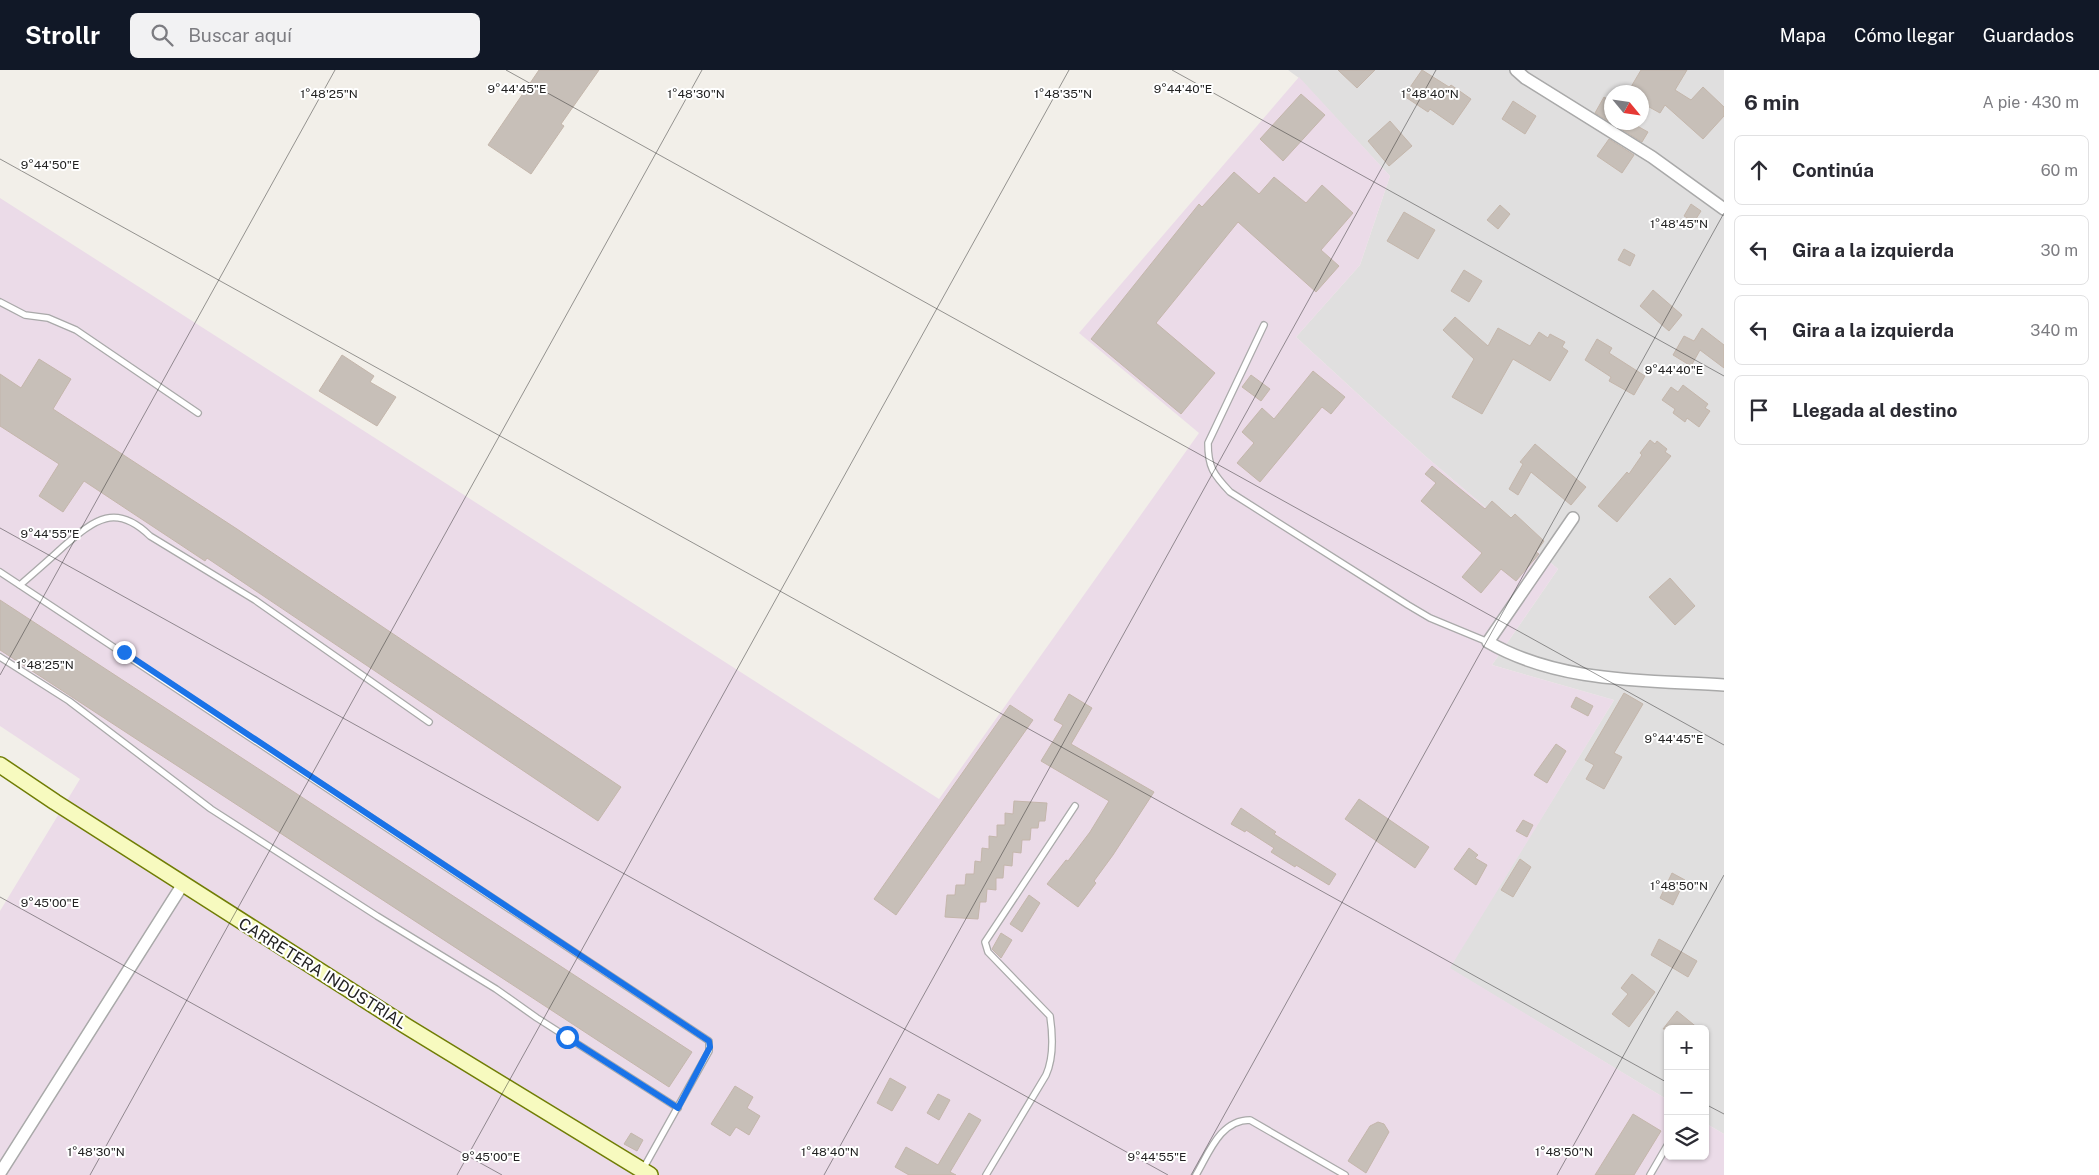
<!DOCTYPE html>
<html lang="es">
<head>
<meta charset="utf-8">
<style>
  :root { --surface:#fff; --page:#f2f2f3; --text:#2b2b33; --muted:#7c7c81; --line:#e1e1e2; --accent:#111827 }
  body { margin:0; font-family:"Public Sans",sans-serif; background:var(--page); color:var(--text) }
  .controls { position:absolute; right:15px; bottom:15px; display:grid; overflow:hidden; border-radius:8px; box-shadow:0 1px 4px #0004 }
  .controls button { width:45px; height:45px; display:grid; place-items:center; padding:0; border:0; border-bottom:1px solid var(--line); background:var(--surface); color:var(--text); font:25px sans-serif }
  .compass { position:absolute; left:1604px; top:15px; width:45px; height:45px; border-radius:50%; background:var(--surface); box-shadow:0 1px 4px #0004; rotate:119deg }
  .stop { position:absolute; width:15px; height:15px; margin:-11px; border:4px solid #1a73e8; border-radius:50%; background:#fff }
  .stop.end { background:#1a73e8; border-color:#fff; box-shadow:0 1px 5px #0008 }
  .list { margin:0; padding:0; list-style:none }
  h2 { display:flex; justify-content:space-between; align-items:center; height:65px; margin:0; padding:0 20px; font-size:21px }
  h2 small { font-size:16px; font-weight:400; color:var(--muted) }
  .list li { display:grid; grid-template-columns:32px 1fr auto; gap:15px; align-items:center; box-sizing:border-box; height:70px; margin:0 10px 10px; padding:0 10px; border:1px solid var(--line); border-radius:8px }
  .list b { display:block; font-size:19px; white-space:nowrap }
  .list em { font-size:16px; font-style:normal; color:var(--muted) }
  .icon { flex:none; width:28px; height:28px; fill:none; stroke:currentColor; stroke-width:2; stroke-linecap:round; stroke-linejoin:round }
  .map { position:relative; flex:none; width:1724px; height:1105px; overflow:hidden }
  header { display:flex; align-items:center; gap:30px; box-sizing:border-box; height:70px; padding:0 25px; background:var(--accent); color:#fff }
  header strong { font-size:24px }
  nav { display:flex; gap:28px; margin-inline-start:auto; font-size:18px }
  .search { width:350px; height:45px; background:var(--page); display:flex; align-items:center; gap:12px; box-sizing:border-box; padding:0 18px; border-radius:8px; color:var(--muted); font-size:19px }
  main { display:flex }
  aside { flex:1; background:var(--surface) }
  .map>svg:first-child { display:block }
  .residential { fill:#e0dfdf; fill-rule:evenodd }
  .industrial { fill:#ebdbe8 }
  .building { fill:#c7bfb8; stroke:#c4b6ab }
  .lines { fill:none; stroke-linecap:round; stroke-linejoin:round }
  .service-casing { stroke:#a9a9a9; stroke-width:8 }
  .minor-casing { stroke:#a9a9a9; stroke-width:14 }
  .secondary-casing { stroke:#707d05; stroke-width:18 }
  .service { stroke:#fff; stroke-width:5.5 }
  .minor { stroke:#fff; stroke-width:11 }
  .secondary { stroke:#f7fabf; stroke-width:15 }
  .route { stroke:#1a73e8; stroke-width:6 }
  .ticks { fill:none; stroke:#222; stroke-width:1; stroke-opacity:0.45 }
  .labels { text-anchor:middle; stroke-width:4; stroke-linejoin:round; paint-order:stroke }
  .street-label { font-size:16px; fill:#222; stroke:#fff }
  .ticks-label { font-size:12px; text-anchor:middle; fill:#222; stroke:#fff; stroke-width:4; stroke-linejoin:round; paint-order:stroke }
</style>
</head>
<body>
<header>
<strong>Strollr</strong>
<div class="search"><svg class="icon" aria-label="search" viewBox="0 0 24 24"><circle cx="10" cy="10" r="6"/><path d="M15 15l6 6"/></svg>Buscar aquí</div>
<nav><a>Mapa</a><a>Cómo llegar</a><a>Guardados</a></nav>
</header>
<main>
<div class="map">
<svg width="1724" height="1105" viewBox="0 0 1724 1105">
  <rect width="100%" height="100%" fill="#f2efe9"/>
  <path class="residential" d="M1288,0H1724V1064L1705,1053V959H1668V1030L1449,898L1614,630L1492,595L1558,499L1424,385L1296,267L1360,195L1390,106L1299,8ZM1612,22H1642V52H1612Z"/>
  <path class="industrial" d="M1299,7L1390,106L1360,195L1296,267L1424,385L1558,499L1492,595L1614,630L1450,898L1668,1030V1086H1705V1053L1724,1064V1105H0V841L80,709L0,656V128L939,729L1199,363L1079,263Z"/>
  <g class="building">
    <path d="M539,0H599L561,54L564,56L531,104L488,75Z"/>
    <path d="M1338,0H1375L1357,18Z"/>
    <path d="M1422,0L1449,17L1451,15L1471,29L1453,55L1430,39L1428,42L1404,26Z"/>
    <path d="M1641,0H1687L1675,20L1691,30L1703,17L1724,37V46L1703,69L1665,35L1660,43L1642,33V22H1628Z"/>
    <path d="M1301,24L1325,45L1283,91L1260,69Z"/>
    <path d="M1604,27L1612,32V53L1595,43Z"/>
    <path d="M1513,31L1536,46L1525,64L1502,49Z"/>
    <path d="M1390,51L1412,76L1389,96L1368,71Z"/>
    <path d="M1621,52H1630L1648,62L1642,72L1618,57Z"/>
    <path d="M1609,69L1634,85L1622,103L1597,86Z"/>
    <path d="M1234,102L1259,124L1274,107L1306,133L1322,115L1353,143L1321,180L1339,196L1316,222L1238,152L1156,253L1215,303L1181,344L1091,269L1199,134L1202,137Z"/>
    <path d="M1691,134L1701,141L1694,152L1684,146Z"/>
    <path d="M1500,135L1510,144L1498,159L1487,150Z"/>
    <path d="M1404,142L1435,160L1418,189L1387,171Z"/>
    <path d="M1624,179L1635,185L1630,196L1618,190Z"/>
    <path d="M1464,200L1482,211L1469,232L1451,221Z"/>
    <path d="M1653,220L1682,245L1669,261L1640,236Z"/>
    <path d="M1455,247L1488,276L1498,258L1530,276L1539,262L1548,268L1550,264L1565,272L1562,277L1568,281L1550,311L1513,289L1482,344L1452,327L1474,289L1443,260Z"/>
    <path d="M1702,258L1724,275V298L1700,280L1691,296L1673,285L1684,266L1694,271Z"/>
    <path d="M1597,269L1612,278L1609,283L1645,306L1634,325L1609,311L1611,307L1585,290Z"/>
    <path d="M342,285L374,306L370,312L396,327L377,356L319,321Z"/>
    <path d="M39,289L71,309L53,339L237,459L621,717L598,751L207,488L205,491L84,411L63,442L39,426L59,394L0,356V304L21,318Z"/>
    <path d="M1313,301L1345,327L1331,344L1322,337L1260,412L1237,393L1254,373L1242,362L1262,338L1274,349Z"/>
    <path d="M1251,305L1270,319L1261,331L1242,317Z"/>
    <path d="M1683,315L1708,334L1705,338L1710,341L1699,357L1687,348L1685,352L1673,343L1675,339L1662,330L1671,317L1678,322Z"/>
    <path d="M1650,370L1655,374L1657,371L1667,379L1665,382L1671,386L1617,452L1598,436L1627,402L1629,404L1642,385L1640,383Z"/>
    <path d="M1535,374L1586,417L1571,435L1531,402L1518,425L1509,419L1523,394L1520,392Z"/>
    <path d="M1432,396L1485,439L1492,431L1511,448L1515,444L1544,471L1536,482L1539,484L1516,511L1501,499L1481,523L1462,507L1482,483L1421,431L1436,413L1425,404Z"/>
    <path d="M1670,508L1695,536L1675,555L1649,527Z"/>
    <path d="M0,530L692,982L669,1017L0,580Z"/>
    <path d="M1624,623L1643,634L1614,683L1622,687L1604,719L1586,709L1594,695L1585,690Z"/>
    <path d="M1069,624L1092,638L1071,674L1154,722L1113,785L1094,811L1096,813L1078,837L1047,814L1066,790L1068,791L1090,762L1109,731L1041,691L1063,655L1054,650Z"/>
    <path d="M1576,627L1593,636L1588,646L1571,637Z"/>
    <path d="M1010,635L1033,650L896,845L874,829Z"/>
    <path d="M1556,674L1566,681L1547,713L1534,705Z"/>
    <path d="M1359,729L1429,777L1415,798L1345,749Z"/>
    <path d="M1014,731L1047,733L1045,751H1039L1038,758H1031L1030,770H1022L1021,783L1013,782L1012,796L1004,795L1003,808H996V820L987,819L986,832H980L978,849L945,847L947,825H955L956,815H965L966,804H974L975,791L981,792L982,778L989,779V766L997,767V755H1005V743L1013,744Z"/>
    <path d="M1241,738L1276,762L1274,764L1336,804L1329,815L1296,795L1295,797L1271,782L1274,778L1246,760L1245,762L1231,754Z"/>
    <path d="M1523,750L1533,755L1527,767L1516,761Z"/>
    <path d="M1469,778L1478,785L1475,788L1487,795L1476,815L1454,799Z"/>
    <path d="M1520,789L1531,797L1513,827L1501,820Z"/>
    <path d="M1672,803L1685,810L1673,835L1660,828Z"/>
    <path d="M1029,825L1040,833L1022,862L1010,854Z"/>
    <path d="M1001,863L1012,870L1001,888L992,879Z"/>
    <path d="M1659,869L1697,891L1688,907L1651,885Z"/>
    <path d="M1632,904L1655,922L1629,957L1612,944L1628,924L1621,918Z"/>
    <path d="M1677,941L1699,959H1663Z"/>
    <path d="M890,1008L906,1017L892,1041L877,1033Z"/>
    <path d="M735,1016L753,1027L747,1038L760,1046L749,1065L736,1057L730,1066L711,1054Z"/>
    <path d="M938,1024L950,1030L939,1050L927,1043Z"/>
    <path d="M969,1043L981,1050L950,1102L956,1105H909L895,1097L906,1077L938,1095Z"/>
    <path d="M1633,1044L1661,1061L1634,1105H1595Z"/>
    <path d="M1378,1052L1384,1054L1389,1062L1366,1103L1348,1091L1370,1056Z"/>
    <path d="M631,1063L643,1070L637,1081L624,1074Z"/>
  </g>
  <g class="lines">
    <g class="service-casing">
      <g id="service">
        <path d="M0,232L25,245L48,248L76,260L198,343"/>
        <path d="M1264,255L1208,373C1208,397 1213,404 1230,422L1408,535L1430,548L1488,572"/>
        <path d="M0,502L709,971V981L643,1099"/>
        <path d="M20,515C35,502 50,489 64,476C95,449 116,433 150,466L255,530L429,652"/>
        <path d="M0,587L69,631L211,739L377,846L496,919L537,948L678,1038"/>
        <path d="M986,1105L1046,1005C1054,987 1053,966 1050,946L988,882L985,872L1075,736"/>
        <path d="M1196,1105C1209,1083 1220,1050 1250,1050L1345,1105"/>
        <path d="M1650,1105L1668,1074"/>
      </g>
    </g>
    <g class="minor-casing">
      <g id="minor">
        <path d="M1516,0L1525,8L1652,87L1724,139"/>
        <path d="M1573,448L1488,572C1559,613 1644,610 1724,615"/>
        <path d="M0,1103L183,814"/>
      </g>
    </g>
    <g class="secondary-casing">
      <path id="secondary" d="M0,695L55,732L406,956L650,1105"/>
    </g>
    <use href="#service" class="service"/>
    <use href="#minor" class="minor"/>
    <use href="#secondary" class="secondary"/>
  </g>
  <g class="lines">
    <path class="route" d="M124,582L709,971L710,977L678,1038L567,967"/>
  </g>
  <path class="ticks" d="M506,0L1724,675M1172,0L1724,306M0,89L1668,1013M0,458L1168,1105M0,605L335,0M0,827L502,1105M1705,1034L1724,1044M90,1105L702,0M457,1105L1069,0M824,1105L1436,0M1191,1105L1724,143M1557,1105L1724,805"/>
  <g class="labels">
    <g class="street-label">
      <text transform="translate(323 903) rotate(32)" y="6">CARRETERA INDUSTRIAL</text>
    </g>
  </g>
  <g class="ticks-label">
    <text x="517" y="23">9°44'45"E</text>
    <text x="1183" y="23">9°44'40"E</text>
    <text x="329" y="28">1°48'25"N</text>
    <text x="696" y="28">1°48'30"N</text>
    <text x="1063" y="28">1°48'35"N</text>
    <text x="1430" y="28">1°48'40"N</text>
    <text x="50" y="99">9°44'50"E</text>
    <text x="1679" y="158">1°48'45"N</text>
    <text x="1674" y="304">9°44'40"E</text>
    <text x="50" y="468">9°44'55"E</text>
    <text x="45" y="599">1°48'25"N</text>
    <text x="1674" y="673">9°44'45"E</text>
    <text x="1679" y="820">1°48'50"N</text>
    <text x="50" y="837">9°45'00"E</text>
    <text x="96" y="1086">1°48'30"N</text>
    <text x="830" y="1086">1°48'40"N</text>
    <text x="1564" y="1086">1°48'50"N</text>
    <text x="491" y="1091">9°45'00"E</text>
    <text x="1157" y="1091">9°44'55"E</text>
  </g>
</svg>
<div class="controls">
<button>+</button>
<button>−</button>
<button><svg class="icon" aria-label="layers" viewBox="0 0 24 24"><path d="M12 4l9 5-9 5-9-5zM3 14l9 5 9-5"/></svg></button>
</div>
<svg class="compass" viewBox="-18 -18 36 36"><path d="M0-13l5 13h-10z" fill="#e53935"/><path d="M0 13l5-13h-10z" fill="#7c7c81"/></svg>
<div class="stop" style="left:567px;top:967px"></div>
<div class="stop end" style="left:124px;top:582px"></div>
</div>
<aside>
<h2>6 min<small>A pie · 430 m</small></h2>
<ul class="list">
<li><svg class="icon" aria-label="ahead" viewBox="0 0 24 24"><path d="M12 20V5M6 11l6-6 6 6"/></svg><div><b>Continúa</b></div><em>60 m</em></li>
<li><svg class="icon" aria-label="left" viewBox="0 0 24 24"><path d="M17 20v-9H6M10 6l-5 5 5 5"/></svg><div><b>Gira a la izquierda</b></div><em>30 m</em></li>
<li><svg class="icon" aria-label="left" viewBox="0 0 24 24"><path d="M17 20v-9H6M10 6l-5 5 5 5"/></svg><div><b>Gira a la izquierda</b></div><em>340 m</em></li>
<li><svg class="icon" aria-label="arrive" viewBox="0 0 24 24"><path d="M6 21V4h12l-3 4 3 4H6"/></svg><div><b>Llegada al destino</b></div></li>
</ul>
</aside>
</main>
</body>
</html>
